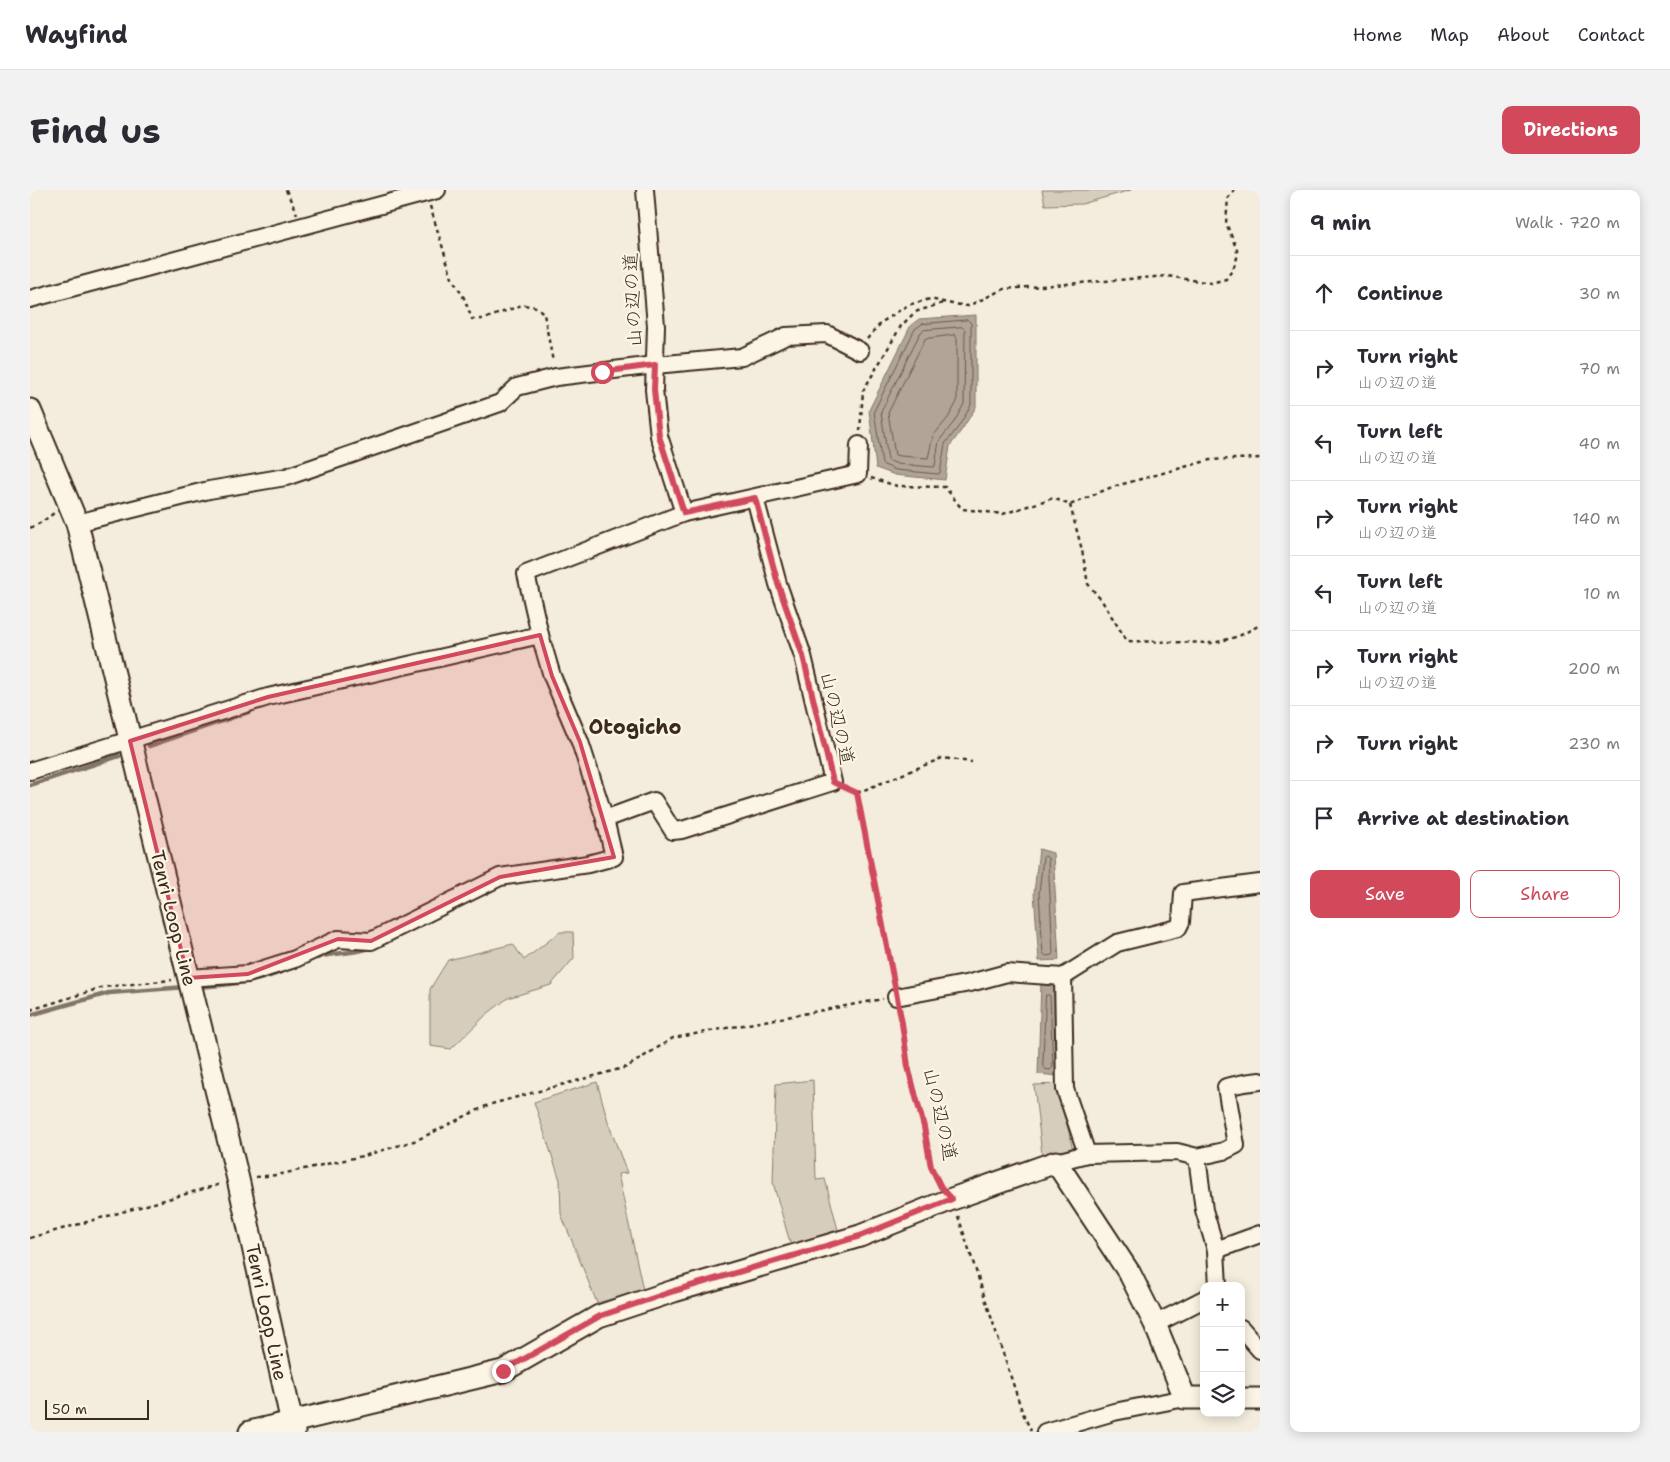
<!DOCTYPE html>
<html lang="en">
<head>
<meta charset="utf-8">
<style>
  :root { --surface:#fff; --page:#f2f2f3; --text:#2b2b33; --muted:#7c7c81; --line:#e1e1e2; --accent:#d1495b }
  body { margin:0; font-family:"Shantell Sans","Klee One",sans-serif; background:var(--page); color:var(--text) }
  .controls { position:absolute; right:15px; bottom:15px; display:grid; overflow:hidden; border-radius:10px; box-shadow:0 2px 12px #0003 }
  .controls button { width:45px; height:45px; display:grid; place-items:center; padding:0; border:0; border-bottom:1px solid var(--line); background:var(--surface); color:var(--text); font:25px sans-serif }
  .scale { position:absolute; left:15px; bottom:12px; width:104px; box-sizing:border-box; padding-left:5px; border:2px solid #3b2a1e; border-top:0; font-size:14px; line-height:18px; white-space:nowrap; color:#3b2a1e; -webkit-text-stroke:4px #fcf5e5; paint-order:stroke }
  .stop { position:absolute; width:15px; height:15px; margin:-11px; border:4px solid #d1495b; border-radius:50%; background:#fff }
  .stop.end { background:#d1495b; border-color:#fff; box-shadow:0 1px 5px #0008 }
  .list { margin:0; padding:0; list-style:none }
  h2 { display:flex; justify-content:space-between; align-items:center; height:65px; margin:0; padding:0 20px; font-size:21px }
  h2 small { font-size:16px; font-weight:400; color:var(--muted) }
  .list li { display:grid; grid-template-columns:32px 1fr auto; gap:15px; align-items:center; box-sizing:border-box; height:75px; padding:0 20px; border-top:1px solid var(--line) }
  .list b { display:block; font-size:19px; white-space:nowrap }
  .list p { margin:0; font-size:16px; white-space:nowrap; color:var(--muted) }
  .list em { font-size:16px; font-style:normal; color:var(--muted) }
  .actions { display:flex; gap:10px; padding:15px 20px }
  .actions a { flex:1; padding:11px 0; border:1px solid var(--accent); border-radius:10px; text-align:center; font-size:18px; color:var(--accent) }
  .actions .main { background:var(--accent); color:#fff }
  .icon { flex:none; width:28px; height:28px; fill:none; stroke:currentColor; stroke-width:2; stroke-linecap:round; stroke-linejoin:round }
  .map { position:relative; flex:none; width:1230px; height:1242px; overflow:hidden; border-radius:10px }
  header { display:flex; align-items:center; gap:30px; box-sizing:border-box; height:70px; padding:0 25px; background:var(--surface); border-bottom:1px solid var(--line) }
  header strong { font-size:24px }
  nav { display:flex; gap:28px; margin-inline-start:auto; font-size:18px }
  .intro { display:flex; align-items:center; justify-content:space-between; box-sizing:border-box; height:120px; padding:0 30px }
  h1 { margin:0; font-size:35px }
  .button { padding:12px 22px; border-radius:10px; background:var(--accent); color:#fff; font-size:18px; font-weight:700 }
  main { display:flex; gap:30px; padding:0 30px }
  aside { flex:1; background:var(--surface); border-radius:10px; box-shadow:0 2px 12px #0003 }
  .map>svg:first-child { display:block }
  .green { fill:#d6cdbd; stroke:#887c6e }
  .water { fill:#b0a596; stroke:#817466 }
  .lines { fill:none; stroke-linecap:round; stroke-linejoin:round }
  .shore { stroke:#6a5b4e; stroke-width:1 }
  .stream { stroke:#817466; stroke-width:4.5 }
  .minor-casing { stroke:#3b2a1e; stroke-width:20 }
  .major-casing { stroke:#3b2a1e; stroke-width:25 }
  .path { stroke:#3b2a1e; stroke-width:2.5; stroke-dasharray:4 4; stroke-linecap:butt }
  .minor { stroke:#fcf5e5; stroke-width:16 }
  .major { stroke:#fcf5e5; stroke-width:21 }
  .route { stroke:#d1495b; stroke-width:6 }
  .marked { fill:#d1495b; fill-opacity:0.2; stroke:#d1495b; stroke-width:4; stroke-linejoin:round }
  .labels { text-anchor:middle; stroke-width:4.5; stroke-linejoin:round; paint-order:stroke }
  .street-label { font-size:19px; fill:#3b2a1e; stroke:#fcf5e5 }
  .neighbourhood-label { font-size:20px; font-weight:bold; fill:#3b2a1e; stroke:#fcf5e5 }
</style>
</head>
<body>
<header>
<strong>Wayfind</strong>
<nav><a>Home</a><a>Map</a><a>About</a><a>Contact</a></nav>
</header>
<div class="intro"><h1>Find us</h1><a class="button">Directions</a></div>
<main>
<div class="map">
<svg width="1230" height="1242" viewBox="0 0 1230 1242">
  <rect width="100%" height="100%" fill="#f4eddd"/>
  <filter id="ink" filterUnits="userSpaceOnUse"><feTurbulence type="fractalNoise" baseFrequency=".02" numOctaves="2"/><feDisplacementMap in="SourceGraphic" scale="10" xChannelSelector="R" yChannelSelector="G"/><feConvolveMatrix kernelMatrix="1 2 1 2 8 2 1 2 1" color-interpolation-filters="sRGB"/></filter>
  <g filter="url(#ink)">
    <g class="green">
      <path d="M1012,0H1101L1052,14L1015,15Z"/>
      <path d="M530,742H543L544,768L521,795L478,808L457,824L421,859L400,856V799L418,770L483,754L494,770Z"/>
      <path d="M783,890L786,990L795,989L808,1040L761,1056L743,993L746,894Z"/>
      <path d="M567,892L579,935L597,983L588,984L613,1100L567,1113L531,1024L530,990L504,912Z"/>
      <path d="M1028,894L1044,965L1013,973L1004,895Z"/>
    </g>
    <g class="water">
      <path d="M946,125V217L933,238L920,256L915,290L865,285L846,278L839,220L881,135L889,129Z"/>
      <path d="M1009,659L1023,663L1029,770L1009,771L1004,703Z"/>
      <path d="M1011,793L1025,795L1028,886L1008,884Z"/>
    </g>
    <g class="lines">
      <g class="shore">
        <path d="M938,130L941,133V215L929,236L915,254L910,283L908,284L866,280L852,274L844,221L885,139L892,134Z"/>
        <path d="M932,137L935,140L934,214L924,232L909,251L905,276L903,277L867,274L858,270L851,222L890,143L894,140Z"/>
        <path d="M925,145L927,148V212L918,228L903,246L898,268L870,266L865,265L858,223L895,149Z"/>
        <path d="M1015,666L1018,668L1023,763L1022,765L1016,766L1013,763L1009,703L1013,668Z"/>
        <path d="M1016,805H1019L1020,807L1023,877L1020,880L1015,879L1013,877Z"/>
      </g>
      <g class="stream">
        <path d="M119,556L221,521"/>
        <path d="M0,595L89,566"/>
        <path d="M287,768C304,761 325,765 342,757"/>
        <path d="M166,797C196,795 224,793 251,782"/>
        <path d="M0,825L79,803L156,797"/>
      </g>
      <g class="minor-casing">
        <g id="minor">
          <path d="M615,0L626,136L624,200L629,246L654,323"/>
          <path d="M0,109L407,0"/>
          <path d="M47,333L179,300L256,287L470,213L487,197L526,187L625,175L712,167L756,146L797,144L830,161"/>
          <path d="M510,445L522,486L550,552L575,629"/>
          <path d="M0,581L238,507L510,445L496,384L654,323L828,284L829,255"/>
          <path d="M1033,787L1035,899L1057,964"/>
          <path d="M158,788L218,784L265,769L308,749L341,751L470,687L558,674L584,667L575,629L624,611L643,641L652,640L803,592L773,466L748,394L725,308"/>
          <path d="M866,807L940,793L977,783L1033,787L1087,753L1148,738L1151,732L1153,703L1230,693"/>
          <path d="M1167,967L1174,1020L1186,1060L1188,1096"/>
          <path d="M1026,972L1057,964L1147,962L1167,967L1194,961L1206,955L1196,897L1214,893L1230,891"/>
          <path d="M1186,1060L1230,1044"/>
          <path d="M1125,1134L1174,1109"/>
          <path d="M1211,1138L1230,1160"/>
          <path d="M1015,1242L1084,1222L1155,1208"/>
        </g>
      </g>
      <g class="major-casing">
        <g id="major">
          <path d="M0,220L47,333L208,989L264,1242"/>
          <path d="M1211,1209H1230"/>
          <path d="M220,1242L473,1181L569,1126L644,1101L830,1046L922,1009L1026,972L1100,1084L1125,1134L1155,1208H1174"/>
        </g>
      </g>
      <g class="path">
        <path d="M256,0L267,24"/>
        <path d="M400,16L422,88L434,108L442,129H454L492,115L507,117L514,124L523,172"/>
        <path d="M837,149L852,132L878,115L900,109L922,114L938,116L974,99L1137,86L1181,93L1196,89L1203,79L1207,68V60L1196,33L1198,8L1204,0"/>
        <path d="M830,241L833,201L871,136L885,122L913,113"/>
        <path d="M841,288L867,296L915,297L932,319L973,324L1023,308L1040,315L1082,297L1180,270L1230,268"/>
        <path d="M1040,315L1052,360L1058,394L1072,411L1097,451L1184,453L1209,446L1230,435"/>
        <path d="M0,338L12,332L24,323"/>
        <path d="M816,598L827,603L864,794"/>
        <path d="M827,603L912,568L942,572"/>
        <path d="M0,820L74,797L142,790"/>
        <path d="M870,822L879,877L894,937L901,977L910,996"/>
        <path d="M226,987L247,985L337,965L387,950L458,915L597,877L643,848L853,809"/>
        <path d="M928,1026L992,1221L1001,1241"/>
        <path d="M0,1048L191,994"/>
      </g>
      <use href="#minor" class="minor"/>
      <use href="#major" class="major"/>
    </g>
  </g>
  <g class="lines" filter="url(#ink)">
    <path class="route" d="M473,1181L570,1126L644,1101L830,1046L922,1009L911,997L901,977L894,937L878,877L872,833L827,603L803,592L773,466L748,394L725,308L654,323L629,246L624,200L625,175L572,182"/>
  </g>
  <path class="marked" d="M510,445L522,486L550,552L584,667L470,687L341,751L308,749L218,784L158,788L100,551L238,507Z"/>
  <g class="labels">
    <g class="street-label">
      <text transform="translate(602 110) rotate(-93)" y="7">山の辺の道</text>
      <text transform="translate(808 528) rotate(77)" y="7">山の辺の道</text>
      <text transform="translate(144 728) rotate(76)" y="7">Tenri Loop Line</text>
      <text transform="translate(911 924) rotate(77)" y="7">山の辺の道</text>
      <text transform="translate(237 1122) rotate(78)" y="7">Tenri Loop Line</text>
    </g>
    <g class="neighbourhood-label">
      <text x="605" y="544">Otogicho</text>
    </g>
  </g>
</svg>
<div class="controls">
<button>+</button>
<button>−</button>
<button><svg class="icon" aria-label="layers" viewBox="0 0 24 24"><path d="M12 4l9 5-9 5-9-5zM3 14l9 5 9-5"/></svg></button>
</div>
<div class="scale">50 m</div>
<div class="stop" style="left:572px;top:182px"></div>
<div class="stop end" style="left:473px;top:1181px"></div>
</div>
<aside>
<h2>9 min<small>Walk · 720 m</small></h2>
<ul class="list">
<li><svg class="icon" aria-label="ahead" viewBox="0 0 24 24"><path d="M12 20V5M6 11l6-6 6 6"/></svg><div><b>Continue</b></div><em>30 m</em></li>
<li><svg class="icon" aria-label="right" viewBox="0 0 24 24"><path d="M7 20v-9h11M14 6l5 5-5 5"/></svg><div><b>Turn right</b><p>山の辺の道</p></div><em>70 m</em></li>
<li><svg class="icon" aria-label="left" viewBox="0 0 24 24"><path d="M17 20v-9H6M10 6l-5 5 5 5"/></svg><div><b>Turn left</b><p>山の辺の道</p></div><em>40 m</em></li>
<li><svg class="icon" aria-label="right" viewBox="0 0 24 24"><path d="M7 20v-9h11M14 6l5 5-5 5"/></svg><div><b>Turn right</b><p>山の辺の道</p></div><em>140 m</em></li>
<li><svg class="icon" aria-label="left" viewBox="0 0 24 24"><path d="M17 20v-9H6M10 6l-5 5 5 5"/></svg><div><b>Turn left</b><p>山の辺の道</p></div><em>10 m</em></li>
<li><svg class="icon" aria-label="right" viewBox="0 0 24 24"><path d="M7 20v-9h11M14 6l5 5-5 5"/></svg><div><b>Turn right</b><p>山の辺の道</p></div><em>200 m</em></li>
<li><svg class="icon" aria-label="right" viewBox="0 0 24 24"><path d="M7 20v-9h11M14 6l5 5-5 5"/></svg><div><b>Turn right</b></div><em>230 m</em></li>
<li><svg class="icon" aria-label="arrive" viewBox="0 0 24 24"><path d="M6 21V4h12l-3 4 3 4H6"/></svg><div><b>Arrive at destination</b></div></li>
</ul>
<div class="actions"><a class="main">Save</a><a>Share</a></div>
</aside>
</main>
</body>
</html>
